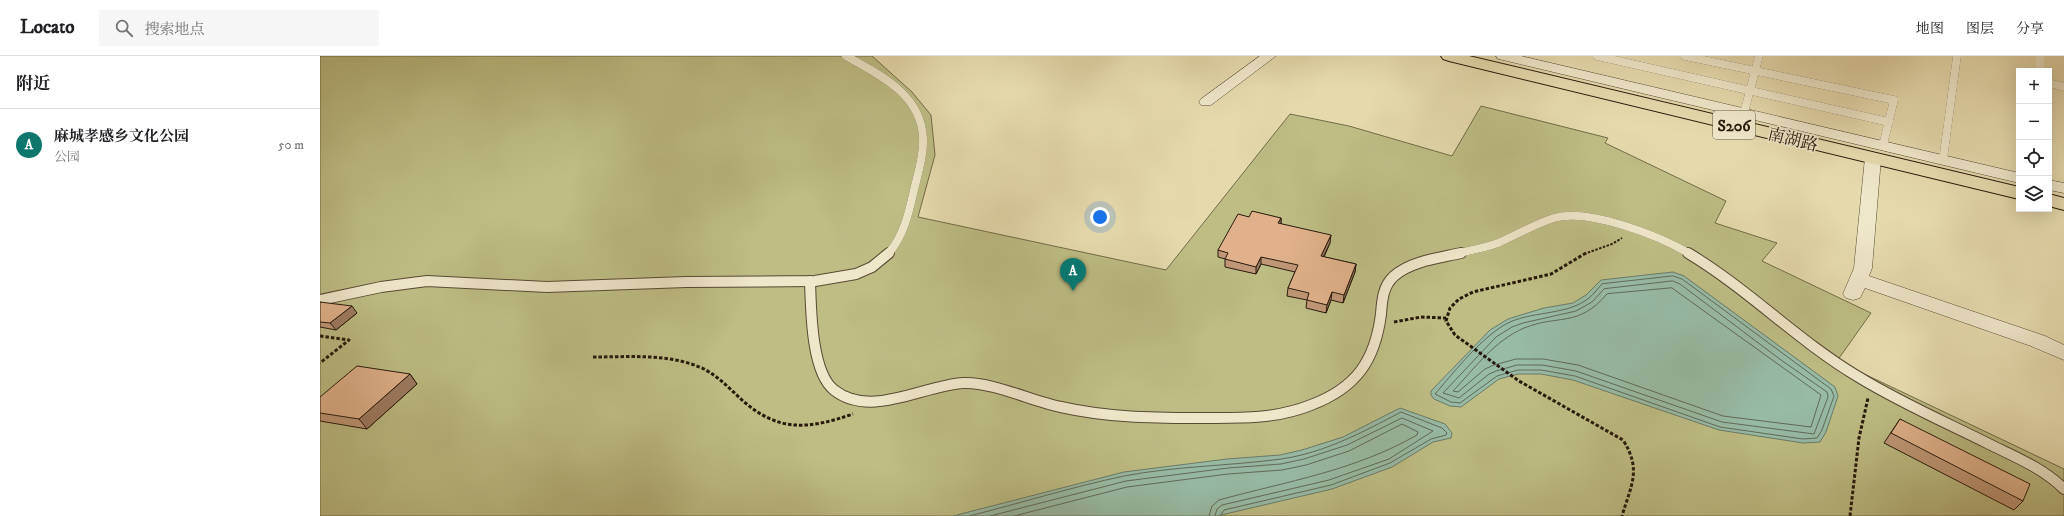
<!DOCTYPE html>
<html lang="zh">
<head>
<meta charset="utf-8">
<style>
  :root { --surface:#fff; --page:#f6f6f6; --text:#202124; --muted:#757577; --line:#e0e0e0; --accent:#0f766e }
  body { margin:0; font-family:"IM FELL DW Pica","Noto Serif SC",serif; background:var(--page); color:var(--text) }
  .controls { position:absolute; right:12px; top:12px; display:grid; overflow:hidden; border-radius:0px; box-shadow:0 4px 16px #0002 }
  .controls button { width:36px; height:36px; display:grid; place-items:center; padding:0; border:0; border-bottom:1px solid var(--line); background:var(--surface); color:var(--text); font:20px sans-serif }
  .you { position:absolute; left:780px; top:161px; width:14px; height:14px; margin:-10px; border:3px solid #fff; border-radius:50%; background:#1a73e8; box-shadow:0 0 0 6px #1a73e833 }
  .badge { display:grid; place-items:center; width:26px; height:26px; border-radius:50%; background:var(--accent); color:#fff; font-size:13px; font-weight:700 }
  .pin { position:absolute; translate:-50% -33px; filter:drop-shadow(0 1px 2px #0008) }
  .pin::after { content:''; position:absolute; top:21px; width:14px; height:12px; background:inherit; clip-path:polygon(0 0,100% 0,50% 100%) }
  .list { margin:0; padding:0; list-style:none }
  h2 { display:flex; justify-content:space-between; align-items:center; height:52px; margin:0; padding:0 16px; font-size:17px }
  h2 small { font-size:13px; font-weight:400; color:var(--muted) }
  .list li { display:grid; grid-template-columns:26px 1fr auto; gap:12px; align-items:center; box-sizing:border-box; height:72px; padding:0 16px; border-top:1px solid var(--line) }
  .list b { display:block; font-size:15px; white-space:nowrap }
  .list p { margin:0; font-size:13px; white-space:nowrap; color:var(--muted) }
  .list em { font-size:13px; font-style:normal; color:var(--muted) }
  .icon { flex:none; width:22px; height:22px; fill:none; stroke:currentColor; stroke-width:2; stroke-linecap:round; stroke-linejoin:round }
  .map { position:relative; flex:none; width:1744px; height:460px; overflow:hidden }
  header { display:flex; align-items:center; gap:24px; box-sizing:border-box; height:56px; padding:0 20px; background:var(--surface); border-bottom:1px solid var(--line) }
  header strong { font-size:19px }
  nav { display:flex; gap:22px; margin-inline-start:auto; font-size:14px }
  .search { width:280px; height:36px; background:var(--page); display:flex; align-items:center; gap:10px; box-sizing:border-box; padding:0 14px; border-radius:0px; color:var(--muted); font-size:15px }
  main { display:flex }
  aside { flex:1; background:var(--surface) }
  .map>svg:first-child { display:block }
  .green { fill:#bdbd84; stroke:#726c48 }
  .water { fill:#97bba5; stroke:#6b7b68 }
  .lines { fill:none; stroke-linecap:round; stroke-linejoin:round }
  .shore { stroke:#606a58; stroke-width:1 }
  .service-far1-casing { stroke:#584a34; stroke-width:8 }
  .service-casing { stroke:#584a34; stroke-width:12 }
  .minor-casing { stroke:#584a34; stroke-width:1 }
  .primary-casing { stroke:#281a0c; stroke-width:2 }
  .path-far1 { stroke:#281a0c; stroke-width:2; stroke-dasharray:2.5 1.5; stroke-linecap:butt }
  .path { stroke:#281a0c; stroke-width:3; stroke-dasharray:3.5 2; stroke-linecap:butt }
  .service-far1 { stroke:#efe7ca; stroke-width:8 }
  .service { stroke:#efe7ca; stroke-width:10 }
  .minor { fill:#efe7ca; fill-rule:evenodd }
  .primary { fill:#e6daad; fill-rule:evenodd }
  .wall { fill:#c19877; stroke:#281a0c }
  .shaded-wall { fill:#9d7c61; stroke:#281a0c }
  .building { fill:#e0b18a; stroke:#281a0c }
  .labels { text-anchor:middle; stroke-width:3; stroke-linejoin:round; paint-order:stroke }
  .shield { fill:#efe7ca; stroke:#645845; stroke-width:1 }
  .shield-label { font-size:16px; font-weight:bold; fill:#281a0c }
  .street-label { font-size:17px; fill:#281a0c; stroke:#efe7ca }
</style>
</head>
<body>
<header>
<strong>Locato</strong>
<div class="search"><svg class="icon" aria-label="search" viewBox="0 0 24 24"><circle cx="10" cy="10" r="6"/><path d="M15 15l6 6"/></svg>搜索地点</div>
<nav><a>地图</a><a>图层</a><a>分享</a></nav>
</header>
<main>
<aside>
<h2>附近<small></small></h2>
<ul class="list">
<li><span class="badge">A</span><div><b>麻城孝感乡文化公园</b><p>公园</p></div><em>50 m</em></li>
</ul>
</aside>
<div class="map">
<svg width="1744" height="460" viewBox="0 0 1744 460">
  <rect width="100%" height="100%" fill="#e6daad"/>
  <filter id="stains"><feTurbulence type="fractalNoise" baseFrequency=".005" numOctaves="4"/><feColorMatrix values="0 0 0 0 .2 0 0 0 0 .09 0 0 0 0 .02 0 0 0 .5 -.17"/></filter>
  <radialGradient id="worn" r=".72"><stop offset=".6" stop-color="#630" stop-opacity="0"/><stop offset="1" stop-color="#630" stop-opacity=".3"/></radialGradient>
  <path class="green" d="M0,0H552L592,36L611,59L615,99L598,161L846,214L970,58L1029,70L1132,100L1161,50L1288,82L1285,87L1406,145L1395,167L1457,187L1442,205L1551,257L1517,305L1744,413V460H0Z"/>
  <g class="water">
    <path d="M1353,216L1364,220L1515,331L1518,340L1506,376L1500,386L1483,387L1399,374L1253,324L1221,318H1198L1179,323L1141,351L1130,350L1114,343L1111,339V335L1170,274L1188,263L1224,252L1253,247L1266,239L1281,224Z"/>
    <path d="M1080,352L1125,368L1132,377L1131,382L1113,386L1072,411L1012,433L897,460H633L804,416L907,403L960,399L982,394L1023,381Z"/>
  </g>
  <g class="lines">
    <g class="shore">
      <path d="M1353,220L1362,223L1511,333L1514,340L1502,374L1497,382L1483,383L1400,371L1255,320L1221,314H1198L1177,320L1140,347L1131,346L1115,338C1134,316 1164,278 1190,266C1215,255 1248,259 1269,242C1274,238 1278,232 1282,228Z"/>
      <path d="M1353,225L1360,228L1461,304L1507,336L1508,341L1494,378L1402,366L1256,315L1222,309H1197L1176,315L1169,318L1139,342L1123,337L1176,281L1192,271L1203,267L1256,255L1272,246L1284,233Z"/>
      <path d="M1352,232L1501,339L1491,371L1403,360L1258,309L1223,303H1196L1174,309L1165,313L1138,336L1133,335C1155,312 1174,285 1204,272C1239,258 1258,272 1287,238Z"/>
      <path d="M649,460C701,447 752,431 804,420C856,410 909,410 961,403C1004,397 1043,376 1081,356L1122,372L1127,377L1126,379L1111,383L1070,407L1011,429L904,454L900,460"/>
      <path d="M670,460L806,425L908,412L961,408L984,403L1027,389L1082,362L1113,375L1069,403L1009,424L902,449L897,453L895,460"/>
      <path d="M694,460L807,431L908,418L962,414L986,409L1029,395L1082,368L1098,376L1097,379C1034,415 968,425 899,444L892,450L889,460"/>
    </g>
    <g class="service-far1-casing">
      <g id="service-far1">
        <path d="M526,0C560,19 601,38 603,82C604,99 598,117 594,134C589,156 584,180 568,198"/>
        <path d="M1277,0L1569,66"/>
        <path d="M1365,0L1574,44L1563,89"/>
        <path d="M1720,0V15"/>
        <path d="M1729,27L1744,31"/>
        <path d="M1424,57L1439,0"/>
        <path d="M1623,104L1637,0"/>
        <path d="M1137,198C1150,194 1165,192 1178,187C1196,179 1215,168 1234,162C1269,152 1340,180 1370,198"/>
      </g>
    </g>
    <g class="service-casing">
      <g id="service">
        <path d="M1368,197C1428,233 1477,284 1537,320C1579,346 1625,366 1669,388C1695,401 1723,412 1744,433"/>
        <path d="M490,225C491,252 491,316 514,334C551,363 603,329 644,327C672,326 712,345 741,351C785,361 830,362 875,362C914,362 954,364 991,349C1036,332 1055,305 1061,258C1062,244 1063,230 1074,220C1091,205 1119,202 1141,197"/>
        <path d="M0,244L61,231L107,225L227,231L366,226L495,225L536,218L552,211L569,197"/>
      </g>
    </g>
    <g class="minor-casing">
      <g id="minor">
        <path d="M940,0H956L891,49H881L879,46L881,43Z"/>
        <path d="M1176,0H1201L1699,117V127L1183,4L1178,3Z"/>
        <path d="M1553,97L1559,99L1561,102L1552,212L1549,220L1725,280L1744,289V304L1711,290L1545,232L1540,242L1533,244L1526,242L1523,238L1534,212L1545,102L1547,99Z"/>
        <path d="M1729,124L1744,127V137L1729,134Z"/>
      </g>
    </g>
    <g class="primary-casing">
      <g id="primary">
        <path d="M1121,0H1149L1699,131V143L1129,5L1123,3Z"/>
        <path d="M1729,138L1744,142V154L1729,150Z"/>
      </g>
    </g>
    <path class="path-far1" d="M1264,198L1292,188L1302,182"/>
    <g class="path">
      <path d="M1266,197L1231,218L1153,236L1139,243L1130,252L1126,265L1135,279L1199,325L1303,384C1322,414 1311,429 1302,460"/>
      <path d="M1074,266L1101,261L1126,262"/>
      <path d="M0,280L29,284L0,307"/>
      <path d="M273,301C310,301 350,297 384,313C399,321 410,333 422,344C459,377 489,373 533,358"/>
      <path d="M1530,460L1539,382L1548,342"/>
    </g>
    <use href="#service-far1" class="service-far1"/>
    <use href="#service" class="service"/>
    <use href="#minor" class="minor"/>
    <use href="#primary" class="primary"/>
  </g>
  <g class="wall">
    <path d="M929,161L961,162V168L1010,187L1004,201L1036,208L1035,216L1023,247L1011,244L1006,257L986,252L987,244L967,240L968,232L975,216L941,208L936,218L905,211V203L898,201V194Z"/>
    <path d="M0,246L37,257L16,274L0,271Z"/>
    <path d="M90,318L97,328L47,373L0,365V341Z"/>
    <path d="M1580,363L1703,445L1694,454L1564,387Z"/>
  </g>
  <g class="shaded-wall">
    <path d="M961,162V169L958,167Z"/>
    <path d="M1011,179L1010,187L1000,208L1001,200Z"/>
    <path d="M941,201V208L936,218V211Z"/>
    <path d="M1036,208L1035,216L1023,247L1024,239Z"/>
    <path d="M1012,236L1011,244L1006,257L1007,249Z"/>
    <path d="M32,250L37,257L16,274L10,267Z"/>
    <path d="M90,318L97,328L47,373L39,363Z"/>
  </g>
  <g class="building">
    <path d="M932,155L961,162L958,167L1011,179L1001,200L1036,208L1024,239L1012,236L1007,249L987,244L989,237L968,232L978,209L941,201L936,211L905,203L908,197L898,194L918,158L929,161Z"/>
    <path d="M0,246L32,250L10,267L0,266Z"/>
    <path d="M37,310L90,318L39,363L0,357V341Z"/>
    <path d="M1580,363L1710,428L1703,445L1571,377Z"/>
  </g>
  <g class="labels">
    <rect class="shield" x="1393" y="55" width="42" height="28" rx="3"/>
    <g class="shield-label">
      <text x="1414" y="75">S206</text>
    </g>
    <g class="street-label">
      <text transform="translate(1473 83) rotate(14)" y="6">南湖路</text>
    </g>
  </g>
  <rect width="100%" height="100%" filter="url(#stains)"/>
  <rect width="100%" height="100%" fill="url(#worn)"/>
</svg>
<div class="controls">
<button>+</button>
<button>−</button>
<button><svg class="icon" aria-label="locate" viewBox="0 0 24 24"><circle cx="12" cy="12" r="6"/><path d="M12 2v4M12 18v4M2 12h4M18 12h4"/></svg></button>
<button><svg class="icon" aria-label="layers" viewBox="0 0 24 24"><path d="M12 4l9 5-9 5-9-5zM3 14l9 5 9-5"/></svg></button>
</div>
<div class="you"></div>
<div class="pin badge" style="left:753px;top:235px">A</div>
</div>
</main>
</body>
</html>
